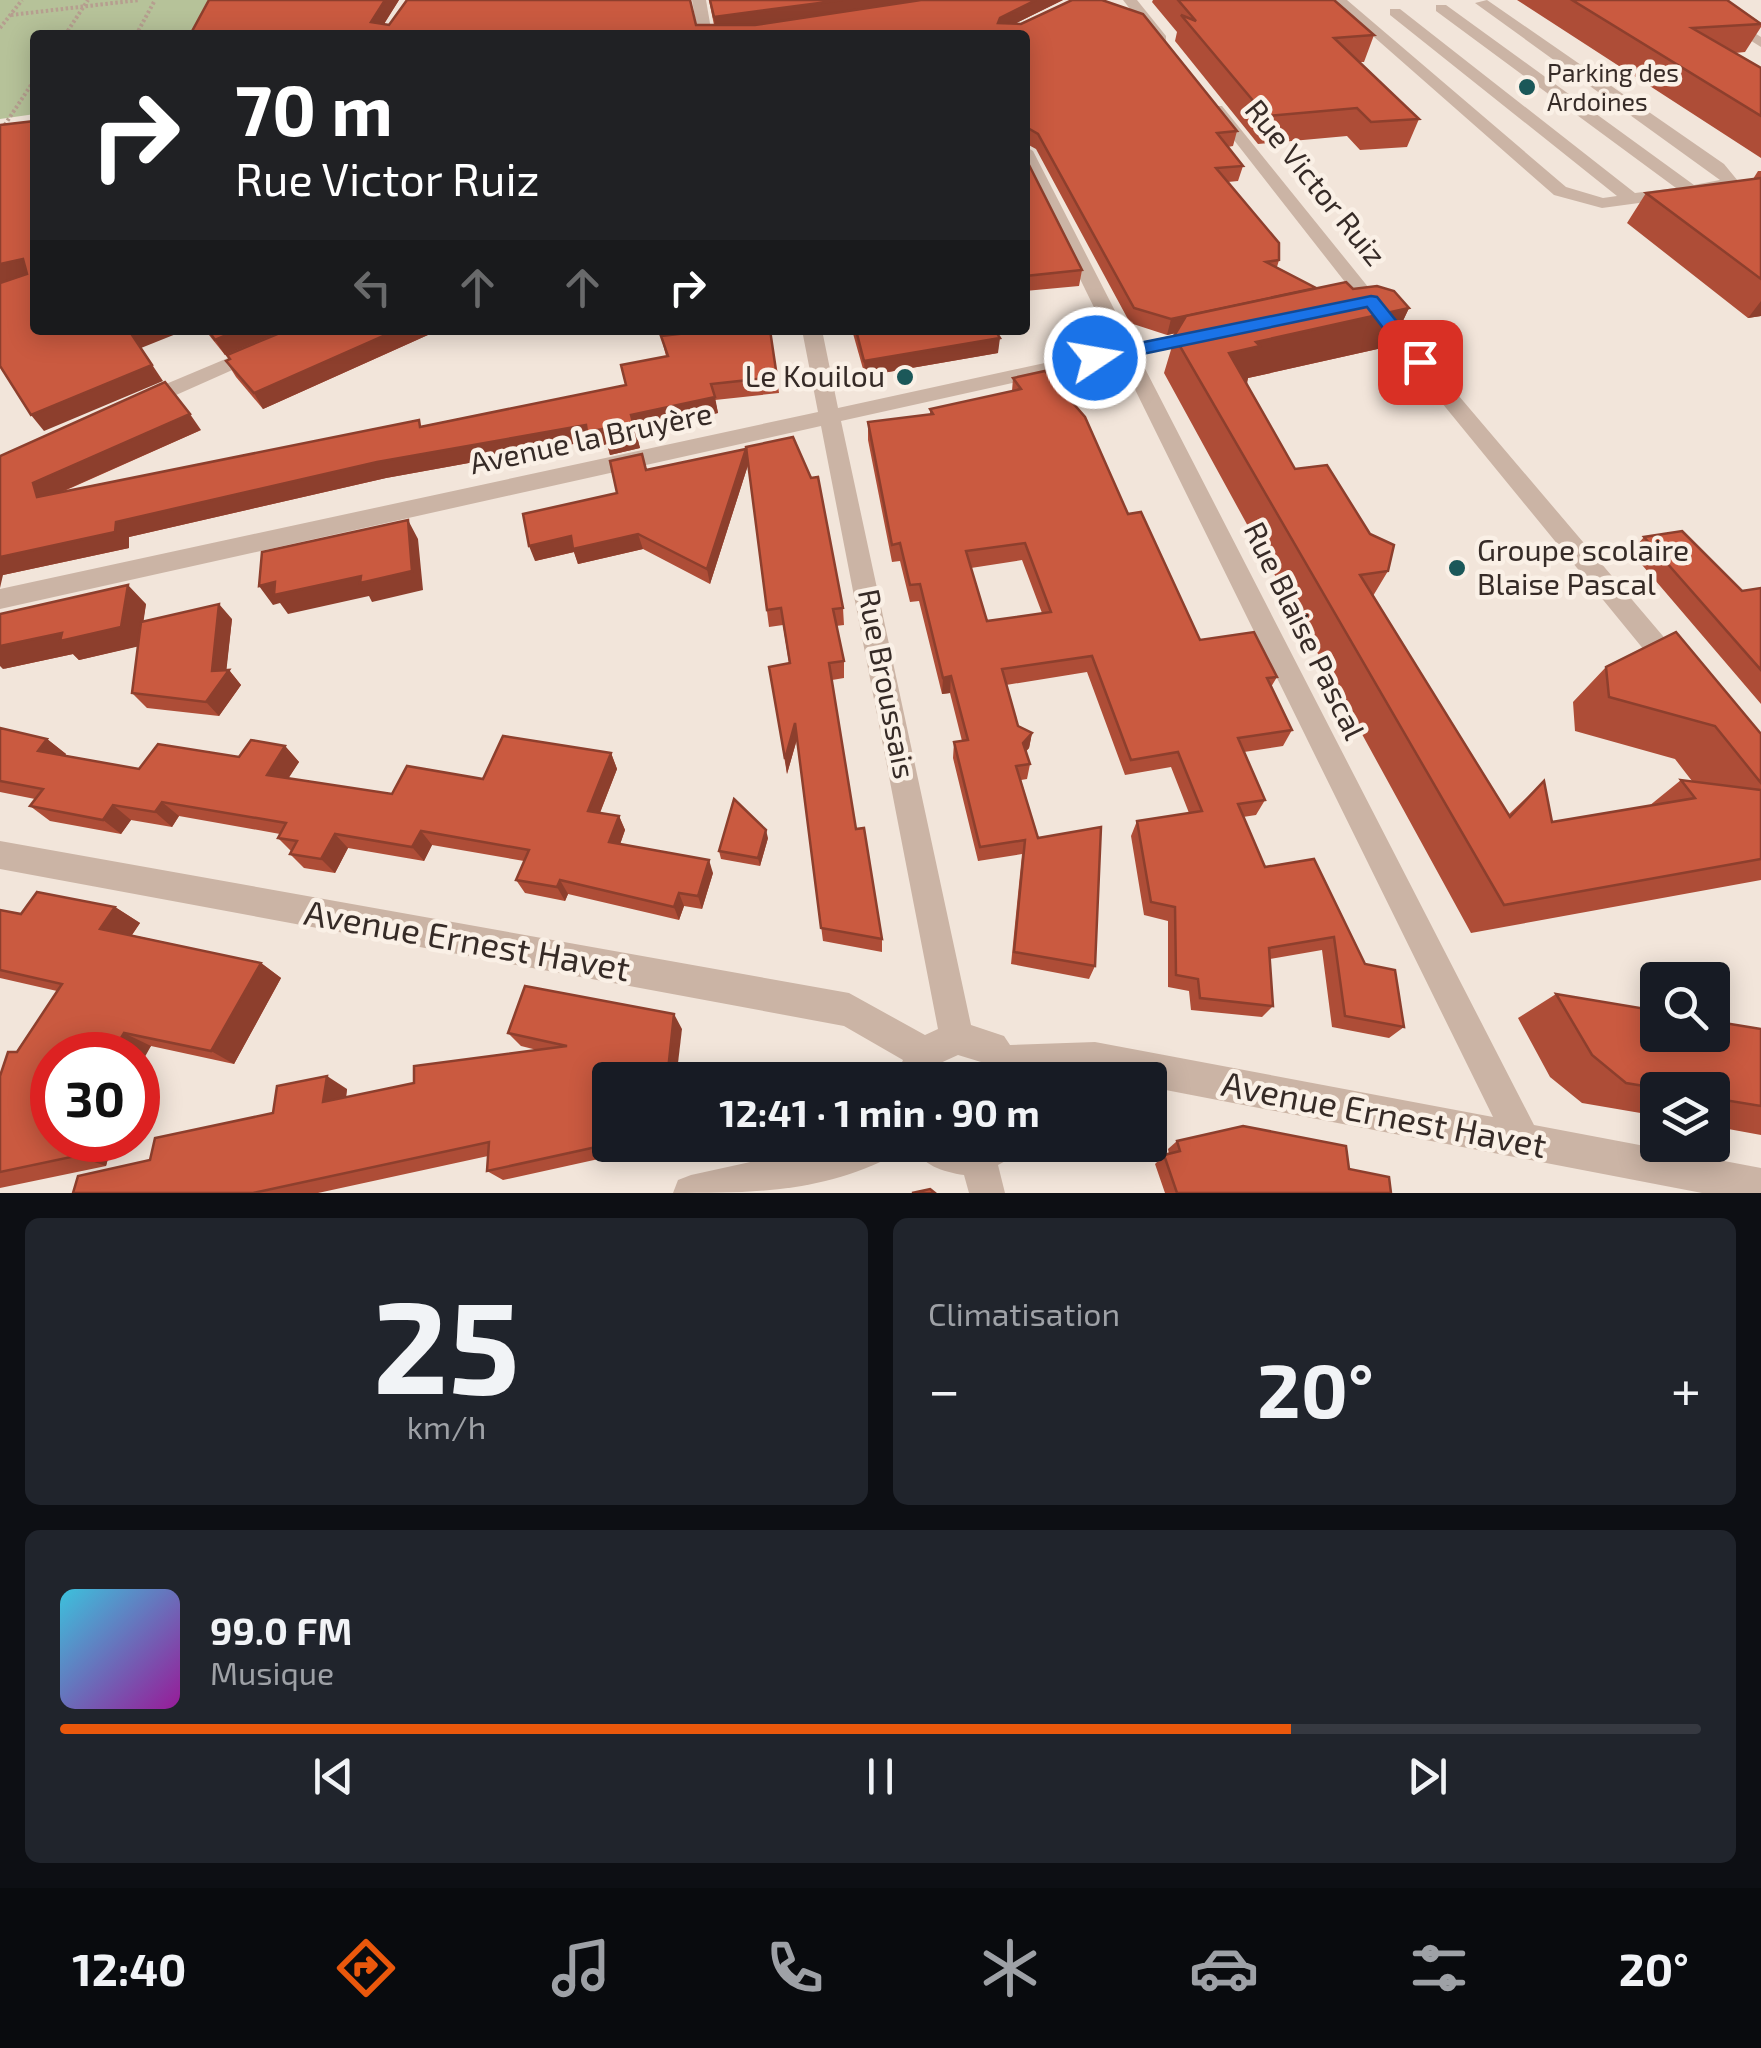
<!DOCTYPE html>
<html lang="fr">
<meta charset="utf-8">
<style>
body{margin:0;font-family:"Exo 2",sans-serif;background:#20242c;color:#f1f3f6;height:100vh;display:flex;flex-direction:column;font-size:38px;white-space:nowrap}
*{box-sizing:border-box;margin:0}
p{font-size:32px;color:#9ea1a6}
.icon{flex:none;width:55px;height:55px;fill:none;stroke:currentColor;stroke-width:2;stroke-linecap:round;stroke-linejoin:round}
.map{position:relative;height:1193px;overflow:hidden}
.sheet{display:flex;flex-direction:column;gap:25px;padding:25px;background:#0d0f14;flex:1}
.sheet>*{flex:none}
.top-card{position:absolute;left:30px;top:30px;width:1000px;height:305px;border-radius:10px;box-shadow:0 5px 25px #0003;background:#202124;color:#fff;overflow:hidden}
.tools{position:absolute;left:1640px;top:962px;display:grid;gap:20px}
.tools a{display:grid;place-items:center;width:90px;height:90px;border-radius:10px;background:#171b24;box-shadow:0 5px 25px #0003;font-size:50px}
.speed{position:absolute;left:30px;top:1032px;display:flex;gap:20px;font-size:50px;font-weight:700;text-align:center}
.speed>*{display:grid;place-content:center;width:130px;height:130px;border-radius:50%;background:#171b24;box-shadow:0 5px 25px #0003;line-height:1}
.speed .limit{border:15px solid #d22;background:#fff;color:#111}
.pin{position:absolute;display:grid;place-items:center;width:85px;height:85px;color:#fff;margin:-42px;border-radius:20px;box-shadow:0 5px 15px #0006}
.me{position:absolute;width:110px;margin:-55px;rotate:78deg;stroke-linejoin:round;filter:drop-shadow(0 0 8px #0008)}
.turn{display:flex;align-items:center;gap:35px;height:210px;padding:0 40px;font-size:45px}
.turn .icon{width:130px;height:130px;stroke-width:2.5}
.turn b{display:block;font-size:70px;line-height:85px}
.lanes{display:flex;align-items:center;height:95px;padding:0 40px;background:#0003;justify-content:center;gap:50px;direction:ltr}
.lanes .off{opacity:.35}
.big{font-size:75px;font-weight:700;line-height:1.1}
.sheet .widget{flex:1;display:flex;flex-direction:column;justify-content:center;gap:15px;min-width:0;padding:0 35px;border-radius:15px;background:#20242c}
.sheet .dial{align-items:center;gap:0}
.dial b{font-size:130px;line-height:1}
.song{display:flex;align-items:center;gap:30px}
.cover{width:120px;height:120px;border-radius:15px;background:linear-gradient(135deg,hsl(190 70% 55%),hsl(300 70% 35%))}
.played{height:10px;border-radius:5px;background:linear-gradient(90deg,#ea580c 75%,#363941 75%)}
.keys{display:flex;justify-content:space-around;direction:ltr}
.heat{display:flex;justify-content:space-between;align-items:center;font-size:55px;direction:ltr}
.sheet .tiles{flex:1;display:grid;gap:25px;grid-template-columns:1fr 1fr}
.widget:last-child{grid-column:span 2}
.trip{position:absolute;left:592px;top:1062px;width:575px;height:100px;border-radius:10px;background:#171b24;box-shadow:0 5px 25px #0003;font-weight:700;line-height:100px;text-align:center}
.tabs{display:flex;height:160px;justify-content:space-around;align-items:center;background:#090b0e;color:#9ea1a6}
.tabs .icon{width:70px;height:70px}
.tabs .selected{color:#ea580c}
.tabs b{font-size:45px;color:#f1f3f6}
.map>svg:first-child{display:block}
.green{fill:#b6c299}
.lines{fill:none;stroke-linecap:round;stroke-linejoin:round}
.path{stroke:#b69e8f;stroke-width:4;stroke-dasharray:2.5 2.5;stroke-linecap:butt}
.minor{fill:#cbb4a5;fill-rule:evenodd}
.wall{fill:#ae4d37;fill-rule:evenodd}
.shaded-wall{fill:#8d3f2d}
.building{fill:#ca5a40;stroke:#8d3f2d;stroke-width:2.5;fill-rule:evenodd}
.route{fill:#1a73e8;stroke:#114b97;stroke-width:2.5}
.poi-dot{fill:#1b5859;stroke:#faf0e6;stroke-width:4}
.labels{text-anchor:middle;stroke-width:9;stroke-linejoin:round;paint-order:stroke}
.far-poi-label{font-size:25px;fill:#362b27;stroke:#faf0e6;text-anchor:start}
.street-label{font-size:30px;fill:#362b27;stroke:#faf0e6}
.poi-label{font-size:30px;fill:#362b27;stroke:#faf0e6;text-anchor:end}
.near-street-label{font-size:35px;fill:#362b27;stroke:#faf0e6}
</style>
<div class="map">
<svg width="1761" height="1193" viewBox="0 0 1761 1193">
<rect width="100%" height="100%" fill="#f2e5da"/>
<path class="green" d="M0 0H221L203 35H35V114L0 119Z"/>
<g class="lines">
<g class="path">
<path d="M11 15 139 0"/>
<path d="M0 28 22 0"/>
<path d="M65 35 88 0"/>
<path d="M136 35 155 0"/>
<path d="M2 129 35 79"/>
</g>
<g class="minor">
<path d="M692 0H706L712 35H698Z"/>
<path d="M1123 0H1137L1166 36V42H1156Z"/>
<path d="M1332 0H1347L1566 187 1603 198 1617 196 1390 15V9H1400L1635 193 1676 188 1436 11V5H1446L1694 185 1720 180 1475 3 1487 0 1724 164 1738 181 1720 192 1602 208 1554 195Z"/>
<path d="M1686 0H1702L1761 37V47Z"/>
<path d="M1212 106H1222L1402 329 1685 662 1689 670 1685 678 1676 681 1667 678 1388 337 1212 112Z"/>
<path d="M1025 146 1033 151 1132 344 1206 328 1216 334 1213 338 1138 355 1534 1125 1761 1168V1193H1702L1150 1087V1080L1095 1076 994 1080 981 1062 958 1055 936 1065 929 1080H894L903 1060 844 1026 0 869V841L849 993 925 1035 938 1029 821 426 0 609V589L818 412 802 330H822L838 408 1114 348 1025 167ZM1120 359 1493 1117 1095 1042 1010 1045 1004 1036 971 1025 841 421Z"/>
<path d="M295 330H322L149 407H135L131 402 135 397Z"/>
<path d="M827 1145H894L889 1158C817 1193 751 1193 673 1193L678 1180 691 1175Z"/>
<path d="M913 1145H1016L1011 1158 998 1165 1005 1193H969L964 1175C943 1172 921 1165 913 1145Z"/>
</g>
</g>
<g class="wall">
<path d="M399 0 384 24 714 25 709 0H1063L1014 24 1237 131 1233 146 1228 147 1243 166 1238 181 1228 182 1279 260 1277 267 1316 288 1353 289 1409 308 1391 346 1248 378 1246 384 1295 469 1388 571 1373 596 1508 815 1544 781 1552 822 1649 806 1681 780 1692 781 1675 759 1575 731 1573 702 1606 667 1761 734V880L1471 933 1164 373 1176 333 1167 335 1130 323 1036 149 1025 143V35H190Z"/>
<path d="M1153 0H1334L1374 35 1364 62H1359L1419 119 1407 147 1360 150 1347 136 1258 144 1175 41 1177 32 1152 2Z"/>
<path d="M1517 0H1727L1761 23V27L1745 52 1735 53 1761 68V158Z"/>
<path d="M1025 157 1082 270 1079 286 1025 291Z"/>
<path d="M1758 171H1761V316L1748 318 1627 223 1646 193 1753 179Z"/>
<path d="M205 330H285L225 355Z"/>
<path d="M287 330H439L263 409 236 377 226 361Z"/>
<path d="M852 330H995L998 353 865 376Z"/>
<path d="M714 331 777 377 779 393 715 400 718 413 635 430 640 448 610 455 607 444 592 448 590 441 386 478 129 537V548L3 575 0 456 201 430 62 492 422 426 626 385 666 356 661 336Z"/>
<path d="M1013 378 1128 514 1200 640 1277 677 1271 687 1292 730 1283 746 1244 752 1265 800 1256 815 1243 817 1265 867 1365 964 1404 1027 1389 1038 1332 1027 1322 950 1270 959 1273 1006 1262 1017 1191 1010 1189 991 1168 987V921L1144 915 1131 836 1137 821 1189 813 1171 767 1125 775 1087 672 1006 685 1018 726 1032 733 1029 748 1026 751 1030 764 1027 779 1021 780 1038 838 1095 966 1089 979 1011 964 1022 854 978 861 953 758 954 742 962 741 950 693 942 694 919 601 910 602 900 561 892 562 868 440V422L930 414V409L1012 391ZM1022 560 1042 613 987 621 971 568Z"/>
<path d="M746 447 843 608 844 625 836 626 844 661V678L832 680 856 829 882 939V952L823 941 797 739 787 774 769 667 789 663 783 625 769 627Z"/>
<path d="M748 465 710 584 643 549 578 564 574 552 535 561 646 470Z"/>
<path d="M1644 537 1742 591 1761 588V704L1631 552Z"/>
<path d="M146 604 143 621 232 619 226 670H229L241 685 219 716 147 708 132 693 138 646 79 660 73 654 3 669Z"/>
<path d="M0 728 47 739 66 754 65 756 139 769 239 757 285 746 299 762 288 778 392 794 483 779 611 753 617 769 600 813 619 816 625 830 620 844 713 873 702 909 684 906 679 920 568 894 565 901 525 893 516 880 524 861 432 845 424 861 348 848 335 873 304 868 290 854 291 851 278 838 280 834 179 816 172 827 131 820 121 834 50 821 30 806 35 799 0 792Z"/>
<path d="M768 838 760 866 721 859 719 851Z"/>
<path d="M115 907 140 923 132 935 261 963 281 978 234 1064 151 1046 52 1140H113L106 1166 0 1188V1076L57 991 0 978V910L21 914Z"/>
<path d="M1556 994 1761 1029V1135L1712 1126V1090H1658V1116L1582 1103 1550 1077 1518 1018Z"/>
<path d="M682 1029 610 1080V1145H662L503 1180 487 1171 488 1156 318 1193H73L150 1160 273 1113 347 1089 346 1097 414 1083 537 1050 521 1046 508 1033Z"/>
<path d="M1177 1141 1349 1169 1391 1193H1165L1155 1164 1164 1155 1169 1154 1168 1149Z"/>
</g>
<g class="shaded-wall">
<path d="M385 0H399L377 35 371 22Z"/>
<path d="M842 0H942L715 31 714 17Z"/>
<path d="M1036 0H1063L998 32 1000 18Z"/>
<path d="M23 259 34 274 0 283V264Z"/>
<path d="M1316 289 1310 304 1167 335 1171 319Z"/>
<path d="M1761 301V316L1748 318Z"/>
<path d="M1409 308 1391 346 1248 378 1247 384 1229 353 1256 342Z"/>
<path d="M136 330H186L141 348 163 381 44 431 31 415 130 332Z"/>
<path d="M238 330H285L225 355 215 340Z"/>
<path d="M397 330H439L263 409 254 393Z"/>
<path d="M1000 338 998 353 865 376 864 361Z"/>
<path d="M715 397 718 413 635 430 631 415Z"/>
<path d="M190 414 201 430 47 498 37 497 33 483Z"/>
<path d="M586 425 636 433 640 448 610 455 607 444 592 448 590 441 386 478 129 537V548L3 575 0 588V557L116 522 377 462Z"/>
<path d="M746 449 748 465 710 584 707 569Z"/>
<path d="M408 520 418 539 423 590 372 602 369 596 288 614 280 603 273 605 259 586Z"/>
<path d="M638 534 643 549 578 564 574 552 535 561 529 546 571 536Z"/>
<path d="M128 585 146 604 140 646 79 660 73 654 3 669 0 666V646Z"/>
<path d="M219 604 232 619 226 674 229 670 241 685 219 716 206 702 212 671Z"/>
<path d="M951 676 950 693 942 694 943 678Z"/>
<path d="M795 723 797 739 787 774 785 759Z"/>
<path d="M1032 733 1029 748 1020 758 1023 743Z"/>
<path d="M47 739 66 754 57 766 38 751Z"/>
<path d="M285 746 299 762 281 790 267 775Z"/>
<path d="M611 753 617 769 595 825 588 811Z"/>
<path d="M162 802 179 816 172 827 155 812Z"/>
<path d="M113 805 131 820 121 834 103 820Z"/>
<path d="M619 816 625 830 616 856 609 842Z"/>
<path d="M766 830 768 838 760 866 758 858Z"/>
<path d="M421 831 432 845 424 861 412 847Z"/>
<path d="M335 834 348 848 335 873 321 859Z"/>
<path d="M709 860 713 873 702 909 698 896Z"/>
<path d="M560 880 568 894 565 901 557 887Z"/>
<path d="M679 893 684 906 679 920 674 907Z"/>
<path d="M115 907 140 923 125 945 100 929Z"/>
<path d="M261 963 281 978 234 1064 211 1051Z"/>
<path d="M674 1014 682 1029 676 1080H667Z"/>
<path d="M124 1033 151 1046 138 1069V1055H111Z"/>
<path d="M327 1076 347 1089 344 1114 323 1102Z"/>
<path d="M81 1140H113L106 1166 76 1156Z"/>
</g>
<g class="building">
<path d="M209 0H385L371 22 389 25 407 0H690L696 25H755L921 0H1036L1000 18 998 23 1021 24 1072 0H1102L1143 14 1237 131 1217 133 1243 166 1216 168 1279 243V260L1266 262 1316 288 1171 319 1134 308 1038 134 1026 127 1025 138V35H190Z"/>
<path d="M710 0H842L714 17Z"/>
<path d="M1178 0H1334L1374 35 1334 38 1419 119 1371 122 1357 108 1266 116 1181 15 1196 21Z"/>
<path d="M1572 0H1727L1761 24 1692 28 1761 68V116Z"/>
<path d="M35 121V330H136L130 332 152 365 31 415 0 366V283L27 274 23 259 0 264V125Z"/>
<path d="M1025 157 1082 270 1025 276Z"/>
<path d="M1761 178V279L1646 193Z"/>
<path d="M1346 282 1353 289 1377 286 1394 291 1409 308 1256 342 1260 346 1229 353 1295 469 1327 465 1370 534 1394 545 1388 571 1360 575 1510 817 1544 781 1552 822 1695 798 1681 780 1761 790V859L1504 905 1174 336 1186 316Z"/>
<path d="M208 330H238L215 340Z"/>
<path d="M287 330H397L254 393 226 361 230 359 227 355Z"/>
<path d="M714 330H770L777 377 711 384 715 397 631 415 636 433 606 439 603 429 587 432 586 425 377 462 116 522 115 532 0 557V456L165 382 190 414 33 483 37 497 419 420 420 427 626 385 621 365 668 356 661 336Z"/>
<path d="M856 330H995L1000 338 864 361Z"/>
<path d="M1045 371 1085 417 1128 514 1141 512 1200 640 1254 632 1277 677 1267 678 1292 730 1238 738 1265 800 1238 804 1265 867 1314 859 1365 964 1395 970 1404 1027 1345 1016 1334 937 1269 948 1273 1006 1200 998 1198 979 1176 975 1175 907 1151 902 1137 821 1202 811 1178 752 1131 760 1092 656 1002 669 1018 726 1032 733 1023 743 1030 764 1016 766 1038 838 1101 827 1095 966 1014 952 1025 840 980 847 954 742 968 740 951 676 943 678 920 584 910 585 900 543 892 545 868 422 933 414 930 409 1021 389 1013 378ZM1025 543 1051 612 987 621 966 551Z"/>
<path d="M793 437 811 478 818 477 843 608 833 609 844 661 829 663 856 829 864 828 882 939 821 928 795 723 785 759 769 667 790 663 781 608 767 610 746 447Z"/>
<path d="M746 449 707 569 638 534 573 549 571 536 529 546 523 514 617 493 610 461 642 454 646 470Z"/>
<path d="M408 520 412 571 360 583 361 576 274 595 275 582 259 586 262 552Z"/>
<path d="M1682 531 1742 591 1761 588V670L1644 537Z"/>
<path d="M128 585 121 627 60 641 62 633 0 646V614Z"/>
<path d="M219 604 212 671 229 670 206 702 132 693 141 622Z"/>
<path d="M1676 632 1761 734V783L1715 726 1609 697 1606 667Z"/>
<path d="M0 728 47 739 38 751 139 769 158 744 239 757 251 740 285 746 267 775 392 794 407 766 483 779 503 736 611 753 588 811 619 816 609 842 709 860 698 896 679 893 674 907 560 880 557 887 516 880 529 850 421 831 412 847 335 834 321 859 290 854 297 841 278 838 286 823 162 802 155 812 113 805 103 820 30 806 43 789 0 781Z"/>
<path d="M734 799 766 830 758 858 719 851Z"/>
<path d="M37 892 115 907 100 929 261 963 211 1051 124 1033 111 1055H52V1140H81L76 1156 0 1172V1076L8 1052H17L62 984 0 970V910L21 914Z"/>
<path d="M525 986 674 1014 667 1080H610V1144L487 1171 489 1142 253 1193H73L78 1176 150 1160 155 1138 273 1113 277 1086 327 1076 323 1102 414 1083V1066L567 1046 508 1033Z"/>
<path d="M1556 994 1658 1011V1035H1712V1021L1761 1029V1106L1712 1098V1090H1668L1626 1083 1592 1055Z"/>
<path d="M1243 1126 1346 1146 1349 1169 1389 1177 1391 1193H1177L1164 1155 1180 1151 1177 1141Z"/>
<path d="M930 1189 935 1193H912Z"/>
</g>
<path class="route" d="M1371 296 1377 297 1426 358V367H1413L1367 307 1095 364 1086 358 1095 352Z"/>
<g class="poi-dot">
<circle cx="1527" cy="87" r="10"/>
<circle cx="905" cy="377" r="10"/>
<circle cx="1457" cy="568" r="10"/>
</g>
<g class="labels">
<g class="far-poi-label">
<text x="1547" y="82">Parking des<tspan x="1547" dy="29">Ardoines</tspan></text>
</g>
<g class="street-label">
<text transform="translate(1315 183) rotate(51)" y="10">Rue Victor Ruiz</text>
<text transform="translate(591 439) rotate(-12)" y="10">Avenue la Bruyère</text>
<text transform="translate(1304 631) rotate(64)" y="10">Rue Blaise Pascal</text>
<text transform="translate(886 684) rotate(79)" y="10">Rue Broussais</text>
</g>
<g class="poi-label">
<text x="885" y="387">Le Kouilou</text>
<text x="1477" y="561" text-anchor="start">Groupe scolaire<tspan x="1477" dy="34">Blaise Pascal</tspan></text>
</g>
<g class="near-street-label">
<text transform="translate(467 941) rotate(10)" y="12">Avenue Ernest Havet</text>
<text transform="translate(1384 1115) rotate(11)" y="12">Avenue Ernest Havet</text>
</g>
</g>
</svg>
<div class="tools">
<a><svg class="icon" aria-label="search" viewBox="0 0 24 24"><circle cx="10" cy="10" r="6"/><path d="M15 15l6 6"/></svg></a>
<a><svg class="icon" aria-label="layers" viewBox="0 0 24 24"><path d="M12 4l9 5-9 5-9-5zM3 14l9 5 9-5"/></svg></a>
</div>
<div class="speed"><div class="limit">30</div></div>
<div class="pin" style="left:1420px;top:362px;background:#d93025"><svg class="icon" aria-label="arrive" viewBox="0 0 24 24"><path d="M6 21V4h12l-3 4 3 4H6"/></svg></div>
<svg class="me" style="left:1095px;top:358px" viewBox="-20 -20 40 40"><circle r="17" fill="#1a73e8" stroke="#fff" stroke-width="3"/><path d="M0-11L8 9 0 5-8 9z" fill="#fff"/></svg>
<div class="trip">12:41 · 1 min · 90 m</div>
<div class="top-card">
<div class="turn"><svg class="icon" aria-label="right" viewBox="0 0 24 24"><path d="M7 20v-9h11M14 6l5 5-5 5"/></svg><div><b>70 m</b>Rue Victor Ruiz</div></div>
<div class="lanes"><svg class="icon off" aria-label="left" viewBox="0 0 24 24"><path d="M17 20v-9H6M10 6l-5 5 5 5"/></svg><svg class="icon off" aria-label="ahead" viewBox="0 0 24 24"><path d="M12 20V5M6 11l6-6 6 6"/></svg><svg class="icon off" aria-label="ahead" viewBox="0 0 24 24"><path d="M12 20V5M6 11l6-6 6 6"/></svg><svg class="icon" aria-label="right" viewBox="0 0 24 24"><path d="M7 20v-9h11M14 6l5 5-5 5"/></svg></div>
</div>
</div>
<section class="sheet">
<div class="tiles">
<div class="widget dial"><b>25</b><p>km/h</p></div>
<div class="widget"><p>Climatisation</p>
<div class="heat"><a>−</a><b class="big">20°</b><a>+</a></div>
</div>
<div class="widget">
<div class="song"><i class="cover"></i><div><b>99.0 FM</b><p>Musique</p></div></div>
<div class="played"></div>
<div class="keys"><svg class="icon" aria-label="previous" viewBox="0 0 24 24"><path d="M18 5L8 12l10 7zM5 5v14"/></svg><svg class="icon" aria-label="pause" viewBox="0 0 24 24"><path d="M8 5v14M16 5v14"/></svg><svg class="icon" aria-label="next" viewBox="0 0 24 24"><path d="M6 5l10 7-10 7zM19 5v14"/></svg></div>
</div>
</div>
</section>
<nav class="tabs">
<b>12:40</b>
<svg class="icon selected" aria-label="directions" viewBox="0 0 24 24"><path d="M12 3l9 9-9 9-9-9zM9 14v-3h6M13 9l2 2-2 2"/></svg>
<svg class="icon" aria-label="music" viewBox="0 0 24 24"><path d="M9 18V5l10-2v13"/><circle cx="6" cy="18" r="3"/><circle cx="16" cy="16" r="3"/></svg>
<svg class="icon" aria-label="phone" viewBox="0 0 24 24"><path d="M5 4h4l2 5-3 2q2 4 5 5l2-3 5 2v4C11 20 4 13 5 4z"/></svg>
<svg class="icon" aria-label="climate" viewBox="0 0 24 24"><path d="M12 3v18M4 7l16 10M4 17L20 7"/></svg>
<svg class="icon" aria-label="car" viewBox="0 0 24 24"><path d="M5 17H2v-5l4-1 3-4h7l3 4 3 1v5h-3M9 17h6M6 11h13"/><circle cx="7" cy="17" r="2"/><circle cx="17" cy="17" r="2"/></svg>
<svg class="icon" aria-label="filters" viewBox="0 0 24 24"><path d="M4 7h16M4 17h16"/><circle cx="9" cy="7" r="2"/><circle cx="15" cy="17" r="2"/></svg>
<b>20°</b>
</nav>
